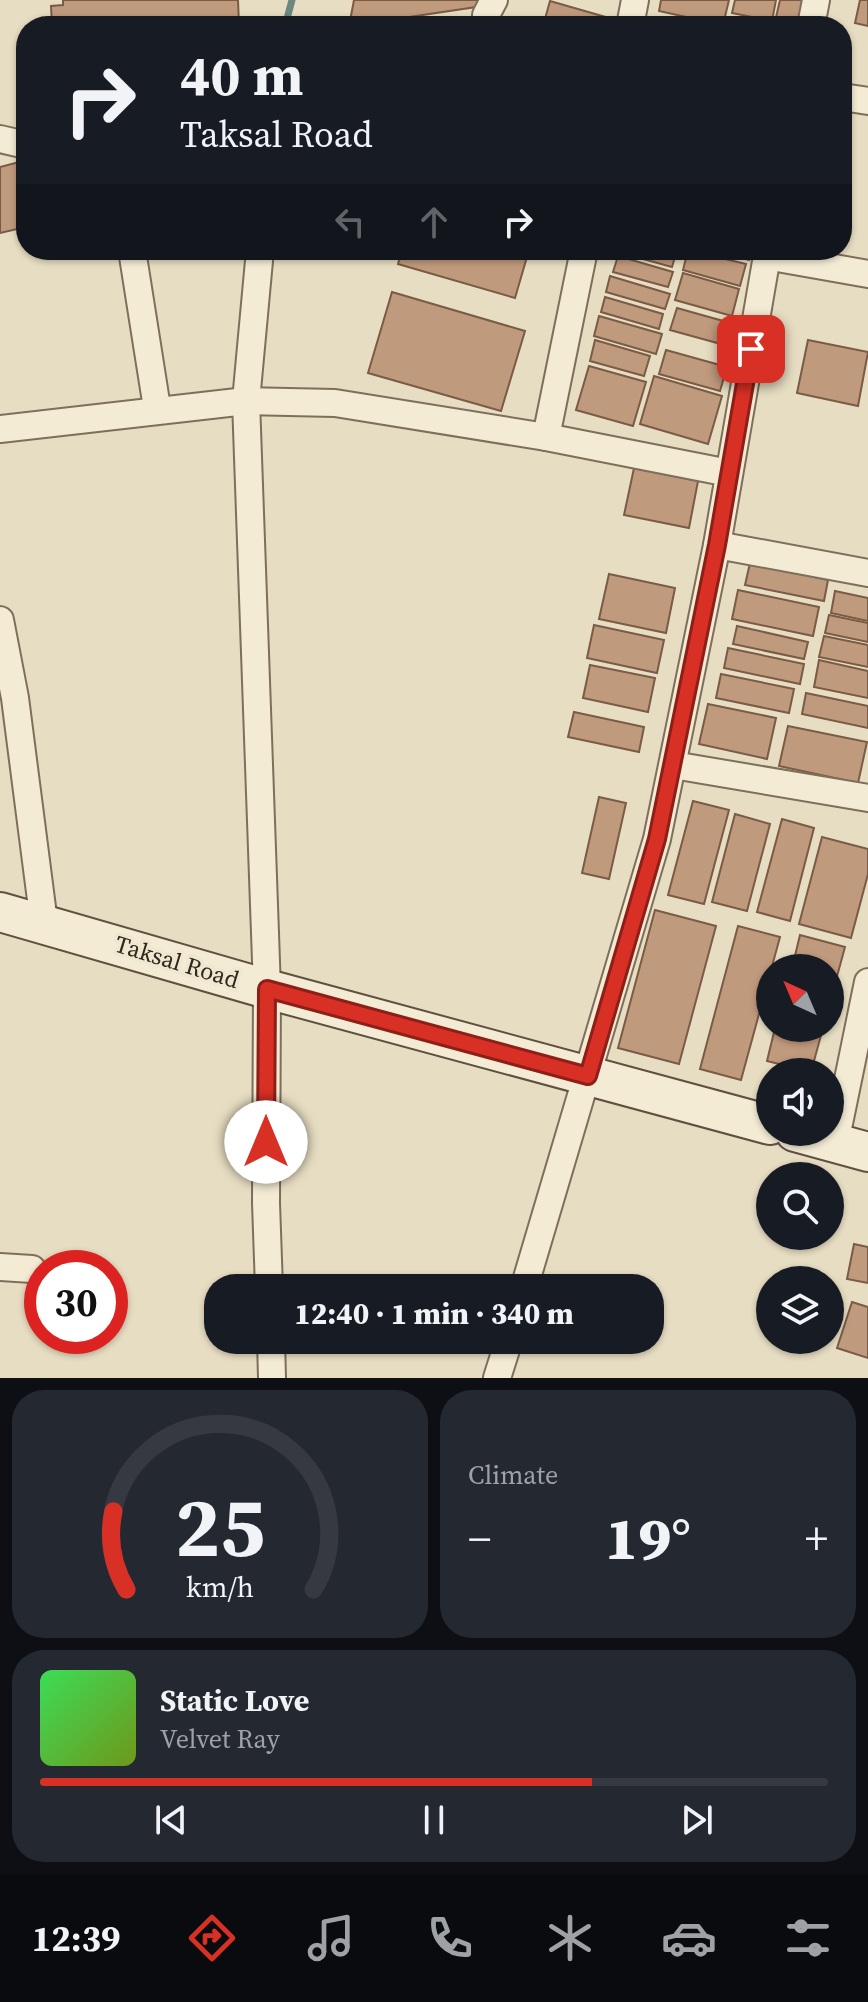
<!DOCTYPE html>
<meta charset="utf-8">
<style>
body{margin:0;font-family:"Source Serif 4",serif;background:#242831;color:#f1f3f6;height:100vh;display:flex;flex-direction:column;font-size:30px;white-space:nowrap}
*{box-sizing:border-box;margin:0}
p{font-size:26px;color:#9ea1a6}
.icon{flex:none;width:44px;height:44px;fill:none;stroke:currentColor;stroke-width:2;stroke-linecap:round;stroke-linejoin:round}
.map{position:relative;height:1378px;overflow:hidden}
.sheet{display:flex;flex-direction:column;gap:12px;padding:12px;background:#0d0f14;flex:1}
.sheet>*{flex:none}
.guide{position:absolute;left:16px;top:16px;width:836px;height:244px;border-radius:32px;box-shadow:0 2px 6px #0004;background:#171b24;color:#f1f3f6;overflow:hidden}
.needle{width:52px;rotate:316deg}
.tools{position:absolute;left:756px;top:954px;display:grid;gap:16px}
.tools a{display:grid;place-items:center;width:88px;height:88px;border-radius:50%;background:#171b24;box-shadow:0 2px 6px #0004;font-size:40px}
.speed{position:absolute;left:24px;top:1250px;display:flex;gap:16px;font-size:40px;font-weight:700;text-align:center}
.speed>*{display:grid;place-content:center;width:104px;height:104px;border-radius:50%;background:#171b24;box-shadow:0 2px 6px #0004;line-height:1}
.speed .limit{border:12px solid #d22;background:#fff;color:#111}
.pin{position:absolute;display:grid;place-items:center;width:68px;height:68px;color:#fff;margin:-34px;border-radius:16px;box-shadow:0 4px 12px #0006}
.me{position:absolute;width:88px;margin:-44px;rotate:0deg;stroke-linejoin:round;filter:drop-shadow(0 0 6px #0008)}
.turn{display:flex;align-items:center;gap:28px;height:168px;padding:0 32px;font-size:36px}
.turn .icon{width:104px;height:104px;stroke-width:2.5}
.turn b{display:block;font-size:56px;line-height:68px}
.lanes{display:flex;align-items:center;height:76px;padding:0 32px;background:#0003;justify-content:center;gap:40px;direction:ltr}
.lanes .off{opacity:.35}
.big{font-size:60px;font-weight:800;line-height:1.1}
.sheet .widget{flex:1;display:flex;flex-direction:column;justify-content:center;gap:12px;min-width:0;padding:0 28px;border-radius:32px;background:#242831}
.sheet .dial{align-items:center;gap:0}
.dial svg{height:208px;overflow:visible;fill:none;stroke:#363941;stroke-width:7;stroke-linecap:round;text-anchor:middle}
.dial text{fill:#f1f3f6;stroke:none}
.song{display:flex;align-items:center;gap:24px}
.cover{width:96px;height:96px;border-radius:12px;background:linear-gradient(135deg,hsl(130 70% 55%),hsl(80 70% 35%))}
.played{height:8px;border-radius:4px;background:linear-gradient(90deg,#d93025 70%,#363941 70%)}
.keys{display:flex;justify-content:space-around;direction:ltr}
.heat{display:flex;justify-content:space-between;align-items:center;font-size:44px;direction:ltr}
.sheet .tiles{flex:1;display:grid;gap:12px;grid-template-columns:1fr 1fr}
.widget:last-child{grid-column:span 2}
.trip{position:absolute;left:204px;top:1274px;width:460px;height:80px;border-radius:32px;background:#171b24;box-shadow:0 2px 6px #0004;font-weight:800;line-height:80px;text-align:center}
.menu{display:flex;height:128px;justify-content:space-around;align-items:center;background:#090b0e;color:#9ea1a6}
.menu .icon{width:56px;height:56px}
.menu .selected{color:#d93025}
.menu b{font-size:36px;color:#f1f3f6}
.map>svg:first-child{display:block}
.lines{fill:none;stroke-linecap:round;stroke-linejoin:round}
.stream{stroke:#6c8781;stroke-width:7}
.building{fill:#c09a7d;stroke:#7a5b45;stroke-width:2}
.street-casing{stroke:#7e6f5c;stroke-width:30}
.secondary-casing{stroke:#60503f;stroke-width:42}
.street{stroke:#f3ebd4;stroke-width:26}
.secondary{stroke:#f3ebd4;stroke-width:38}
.route-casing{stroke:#8d1f18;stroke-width:20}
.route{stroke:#d93025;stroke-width:14}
.labels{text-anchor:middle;stroke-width:7;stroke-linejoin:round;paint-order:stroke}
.street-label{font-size:24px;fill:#30271e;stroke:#f0e7d1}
</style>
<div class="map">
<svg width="868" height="1378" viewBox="0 0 868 1378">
<rect width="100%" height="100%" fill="#e7ddc2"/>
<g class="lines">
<path class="stream" d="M285 26 292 0"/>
</g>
<g class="building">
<path d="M63 0H238L239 24 52 26 51 6 63 5Z"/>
<path d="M354 0H480L476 7 349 26Z"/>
<path d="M661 0H729L723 25 659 11Z"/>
<path d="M735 0H776L772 21 732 13Z"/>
<path d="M780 0H810L805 26H774Z"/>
<path d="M860 0H868V26L855 23Z"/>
<path d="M550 1 616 20 614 26H543Z"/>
<path d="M23 161 26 227 0 233V167Z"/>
<path d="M402 250H529L515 298 398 264Z"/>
<path d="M622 250H677L672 267 621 253Z"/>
<path d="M688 250 746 264 740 286 683 270Z"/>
<path d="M716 250H752L749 260Z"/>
<path d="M618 256 673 272 668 287 613 272Z"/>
<path d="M683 273 739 289 732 316 675 300Z"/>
<path d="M610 276 670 294 665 309 606 292Z"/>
<path d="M392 292 525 331 501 411 368 373Z"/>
<path d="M605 297 663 314 659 329 601 312Z"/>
<path d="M677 308 734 324 728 346 670 330Z"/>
<path d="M599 316 662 334 656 354 594 336Z"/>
<path d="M595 340 650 356 644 376 590 361Z"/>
<path d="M808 340 868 352 858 406 797 393Z"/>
<path d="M666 350 727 367 720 391 659 374Z"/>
<path d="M589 366 646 382 633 426 576 410Z"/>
<path d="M654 376 722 396 708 444 640 424Z"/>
<path d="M634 468 698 481 689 528 624 515Z"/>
<path d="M750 563 828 580 824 601 745 585Z"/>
<path d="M609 574 675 588 666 633 599 619Z"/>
<path d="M738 590 819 607 813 636 732 619Z"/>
<path d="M835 591 868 598V621L831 613Z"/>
<path d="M829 615 868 623V642L825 633Z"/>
<path d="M594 625 664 640 657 673 587 658Z"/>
<path d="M737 626 808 642 804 659 733 644Z"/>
<path d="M824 636 868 645V667L819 657Z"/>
<path d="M728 648 804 664 800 684 724 668Z"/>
<path d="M819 660 868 671V698L814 687Z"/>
<path d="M590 665 655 678 648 712 583 698Z"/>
<path d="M721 674 794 689 789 713 716 698Z"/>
<path d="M806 693 868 706V728L802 714Z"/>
<path d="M708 704 776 718 767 759 699 744Z"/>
<path d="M574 712 644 727 639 752 568 737Z"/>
<path d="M788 726 867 742 858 783 779 766Z"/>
<path d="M599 797 626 803 609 879 582 873Z"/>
<path d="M693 801 729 810 704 904 668 895Z"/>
<path d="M735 814 770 824 747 911 712 902Z"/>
<path d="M782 819 814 828 790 921 757 912Z"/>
<path d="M822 837 868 849V874L851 938 799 924Z"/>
<path d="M655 910 716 926 679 1064 618 1048Z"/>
<path d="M738 926 780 937 741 1080 700 1069Z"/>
<path d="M800 935 845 947 830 1002V968H792Z"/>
<path d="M775 1028H823L811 1072 767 1061Z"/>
<path d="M854 1244 868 1247V1283L847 1279Z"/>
<path d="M852 1302 868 1307V1358L837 1348Z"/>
</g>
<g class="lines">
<defs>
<g id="street">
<path d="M486 15 494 0"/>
<path d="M630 26 635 0"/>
<path d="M811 26 816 0"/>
<path d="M842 97 868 101"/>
<path d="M0 139 26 145"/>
<path d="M132 250 157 408"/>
<path d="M260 250 246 401 267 989 266 1203 269 1288"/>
<path d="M766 256 868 274"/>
<path d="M0 429 246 401 335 403 546 437 729 473"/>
<path d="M546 437 584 250"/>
<path d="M717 545 868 573"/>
<path d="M0 620 15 698 44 923"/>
<path d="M673 765 868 798"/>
<path d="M835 1143 868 982"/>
<path d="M0 1267 32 1269"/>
<path d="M524 1288 657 839 717 545 768 250"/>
<path d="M271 1340 272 1378"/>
<path d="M497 1378 509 1340"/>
</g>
<g id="secondary">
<path d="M0 912 267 989 770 1125"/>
<path d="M795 1132 868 1152"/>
</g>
</defs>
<use href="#street" class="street-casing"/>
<use href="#secondary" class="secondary-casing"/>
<use href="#street" class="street"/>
<use href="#secondary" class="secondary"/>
</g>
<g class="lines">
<defs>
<path id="route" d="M266 1142 267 989 588 1076 657 839 717 545 751 349"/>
</defs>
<use href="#route" class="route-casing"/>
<use href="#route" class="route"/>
</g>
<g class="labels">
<g class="street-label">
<text transform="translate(177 962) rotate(17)" y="8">Taksal Road</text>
</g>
</g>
</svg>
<div class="tools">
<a><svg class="needle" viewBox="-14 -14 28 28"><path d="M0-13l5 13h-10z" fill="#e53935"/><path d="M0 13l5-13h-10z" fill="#9ea1a6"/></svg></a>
<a><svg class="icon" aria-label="sound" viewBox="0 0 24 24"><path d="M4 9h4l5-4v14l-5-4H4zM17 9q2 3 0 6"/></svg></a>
<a><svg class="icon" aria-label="search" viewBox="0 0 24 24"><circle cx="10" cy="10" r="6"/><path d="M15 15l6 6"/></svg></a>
<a><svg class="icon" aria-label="layers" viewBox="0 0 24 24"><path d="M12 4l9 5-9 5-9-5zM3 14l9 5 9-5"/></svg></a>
</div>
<div class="speed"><div class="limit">30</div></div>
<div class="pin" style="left:751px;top:349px;background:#d93025"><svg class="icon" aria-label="arrive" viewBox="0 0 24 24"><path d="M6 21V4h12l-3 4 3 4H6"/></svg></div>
<svg class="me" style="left:266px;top:1142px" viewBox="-20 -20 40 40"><circle r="19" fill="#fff"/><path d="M0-13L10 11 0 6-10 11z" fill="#d93025"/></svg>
<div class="trip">12:40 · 1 min · 340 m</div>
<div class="guide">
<div class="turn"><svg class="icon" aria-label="right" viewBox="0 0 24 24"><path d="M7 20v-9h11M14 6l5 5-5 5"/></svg><div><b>40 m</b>Taksal Road</div></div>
<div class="lanes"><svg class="icon off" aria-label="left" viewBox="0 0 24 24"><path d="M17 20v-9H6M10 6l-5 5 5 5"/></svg><svg class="icon off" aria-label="ahead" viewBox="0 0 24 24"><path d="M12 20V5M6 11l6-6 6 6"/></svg><svg class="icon" aria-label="right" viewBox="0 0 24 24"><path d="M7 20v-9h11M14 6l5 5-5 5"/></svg></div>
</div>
</div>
<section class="sheet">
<div class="tiles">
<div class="widget dial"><svg viewBox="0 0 100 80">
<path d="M14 69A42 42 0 1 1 86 69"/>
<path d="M14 69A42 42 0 0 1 9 39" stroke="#d93025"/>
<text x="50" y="56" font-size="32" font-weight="700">25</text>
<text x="50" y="72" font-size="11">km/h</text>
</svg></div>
<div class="widget"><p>Climate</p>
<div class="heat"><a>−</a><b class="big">19°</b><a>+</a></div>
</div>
<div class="widget">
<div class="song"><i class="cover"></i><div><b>Static Love</b><p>Velvet Ray</p></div></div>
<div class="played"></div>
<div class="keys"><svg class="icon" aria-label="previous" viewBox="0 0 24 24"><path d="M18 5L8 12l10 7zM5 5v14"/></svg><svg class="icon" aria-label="pause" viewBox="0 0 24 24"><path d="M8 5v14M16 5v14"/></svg><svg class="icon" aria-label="next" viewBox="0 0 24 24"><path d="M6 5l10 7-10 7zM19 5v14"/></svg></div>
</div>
</div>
</section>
<nav class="menu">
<b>12:39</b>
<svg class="icon selected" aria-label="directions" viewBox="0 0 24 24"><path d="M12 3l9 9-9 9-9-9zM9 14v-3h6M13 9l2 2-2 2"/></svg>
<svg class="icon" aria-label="music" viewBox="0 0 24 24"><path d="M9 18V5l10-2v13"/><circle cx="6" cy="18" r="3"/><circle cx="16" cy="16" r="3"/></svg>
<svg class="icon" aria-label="phone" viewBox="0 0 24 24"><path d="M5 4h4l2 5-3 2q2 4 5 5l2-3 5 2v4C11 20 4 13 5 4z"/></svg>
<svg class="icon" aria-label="climate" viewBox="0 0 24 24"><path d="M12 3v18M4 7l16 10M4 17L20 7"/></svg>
<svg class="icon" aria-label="car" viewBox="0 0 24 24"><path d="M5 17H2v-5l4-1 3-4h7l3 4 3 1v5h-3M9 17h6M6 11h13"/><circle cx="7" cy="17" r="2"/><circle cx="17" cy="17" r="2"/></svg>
<svg class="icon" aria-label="filters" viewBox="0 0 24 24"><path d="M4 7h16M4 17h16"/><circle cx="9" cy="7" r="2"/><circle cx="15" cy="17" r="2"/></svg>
</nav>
